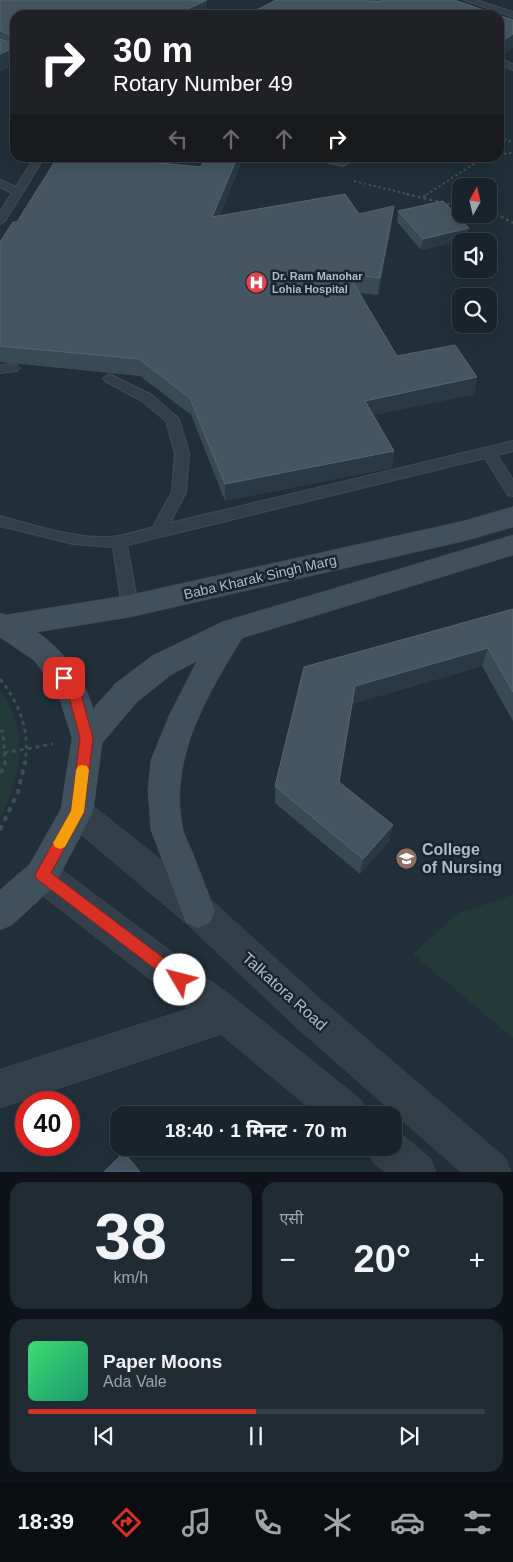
<!DOCTYPE html>
<html lang="hi">
<meta charset="utf-8">
<style>
body{margin:0;font-family:Arial,"Noto Sans Devanagari",sans-serif;background:#212b33;color:#f1f3f6;height:100vh;display:flex;flex-direction:column;font-size:19px;white-space:nowrap}
*{box-sizing:border-box;margin:0}
p{font-size:16px;color:#9fa4a9}
.icon{flex:none;width:28px;height:28px;fill:none;stroke:currentColor;stroke-width:2;stroke-linecap:round;stroke-linejoin:round}
.map{position:relative;height:1172px;overflow:hidden}
.drawer{display:flex;flex-direction:column;gap:10px;padding:10px;background:#0d1318;flex:1}
.drawer>*{flex:none}
.guide{position:absolute;left:10px;top:10px;width:494px;height:152px;border-radius:15px;box-shadow:0 5px 20px #0002,0 0 0 1px #364047;background:#202124;color:#fff;overflow:hidden}
.needle{width:32px;rotate:8deg}
.controls{position:absolute;left:452px;top:178px;display:grid;gap:10px}
.controls a{display:grid;place-items:center;width:45px;height:45px;border-radius:10px;background:#18232b;box-shadow:0 5px 20px #0002,0 0 0 1px #364047;font-size:25px}
.speed{position:absolute;left:15px;top:1091px;display:flex;gap:10px;font-size:25px;font-weight:700;text-align:center}
.speed>*{display:grid;place-content:center;width:65px;height:65px;border-radius:50%;background:#18232b;box-shadow:0 5px 20px #0002,0 0 0 1px #364047;line-height:1}
.speed .limit{border:8px solid #d22;background:#fff;color:#111}
.pin{position:absolute;display:grid;place-items:center;width:42px;height:42px;color:#fff;margin:-21px;border-radius:10px;box-shadow:0 2px 8px #0006}
.me{position:absolute;width:55px;margin:-28px;rotate:307deg;stroke-linejoin:round;filter:drop-shadow(0 0 4px #0008)}
.turn{display:flex;align-items:center;gap:18px;height:105px;padding:0 20px;font-size:22px}
.turn .icon{width:65px;height:65px;stroke-width:2.5}
.turn b{display:block;font-size:35px;line-height:42px}
.lanes{display:flex;align-items:center;height:48px;padding:0 20px;background:#0003;justify-content:center;gap:25px;direction:ltr}
.lanes .off{opacity:.35}
.big{font-size:38px;font-weight:800;line-height:1.1}
.drawer .card{flex:1;display:flex;flex-direction:column;justify-content:center;gap:8px;min-width:0;padding:0 18px;border-radius:15px;background:#212b33}
.drawer .dial{align-items:center;gap:0}
.dial b{font-size:65px;line-height:1}
.song{display:flex;align-items:center;gap:15px}
.cover{width:60px;height:60px;border-radius:8px;background:linear-gradient(135deg,hsl(140 70% 55%),hsl(160 70% 35%))}
.played{height:5px;border-radius:2px;background:linear-gradient(90deg,#d93025 50%,#364047 50%)}
.keys{display:flex;justify-content:space-around;direction:ltr}
.heat{display:flex;justify-content:space-between;align-items:center;font-size:28px;direction:ltr}
.drawer .tiles{flex:1;display:grid;gap:10px;grid-template-columns:1fr 1fr}
.card:last-child{grid-column:span 2}
.trip{position:absolute;left:110px;top:1106px;width:292px;height:50px;border-radius:15px;background:#18232b;box-shadow:0 5px 20px #0002,0 0 0 1px #364047;font-weight:800;line-height:50px;text-align:center}
.tab-bar{display:flex;height:80px;justify-content:space-around;align-items:center;background:#0a0e11;color:#9fa4a9}
.tab-bar .icon{width:35px;height:35px}
.tab-bar .on{color:#d93025}
.tab-bar b{font-size:22px;color:#f1f3f6}
.map>svg:first-child{display:block}
.green{fill:#223b39}
.lines{fill:none;stroke-linecap:round;stroke-linejoin:round}
.service-casing{stroke:#404c56;stroke-width:2}
.minor-casing{stroke:#404c56;stroke-width:1}
.tertiary-casing{stroke:#404c56;stroke-width:1}
.secondary-casing{stroke:#404c56;stroke-width:1}
.path-far3{stroke:#3a5351;stroke-width:2;stroke-dasharray:2.5 2.5;stroke-linecap:butt}
.path-far2{stroke:#3a5351;stroke-width:2.5;stroke-dasharray:3 3;stroke-linecap:butt}
.path-far1{stroke:#3a5351;stroke-width:3;stroke-dasharray:4 4;stroke-linecap:butt}
.path{stroke:#3a5351;stroke-width:4;stroke-dasharray:5 5;stroke-linecap:butt}
.service{fill:#33404a;fill-rule:evenodd}
.minor{fill:#33404a;fill-rule:evenodd}
.tertiary{fill:#33404a;fill-rule:evenodd}
.secondary{fill:#41505d;fill-rule:evenodd}
.wall{fill:#384a56}
.shaded-wall{fill:#293a46}
.building{fill:#455662;stroke:#556672}
.route{fill:#d93025;stroke:#8d1f18}
.slow{fill:#f59e0b}
.labels{text-anchor:middle;stroke-width:5;stroke-linejoin:round;paint-order:stroke}
.far-poi-label{font-size:11px;font-weight:bold;fill:#aebbc6;stroke:#19252e;text-anchor:start}
.street-label{font-size:14px;fill:#aebbc6;stroke:#19252e}
.near-poi-label{font-size:16px;font-weight:bold;fill:#aebbc6;stroke:#19252e;text-anchor:start}
.near-street-label{font-size:16px;fill:#aebbc6;stroke:#19252e}
</style>
<div class="map">
<svg width="513" height="1172" viewBox="0 0 513 1172">
<rect width="100%" height="100%" fill="#202f39"/>
<g class="green">
<path d="M0 691C30 729 21 779 0 818Z"/>
<path d="M513 895V1038L413 954 458 913Z"/>
</g>
<g class="lines">
<defs>
<g id="service">
<path d="M464 0H476L513 12V17Z"/>
<path d="M499 58 513 64V70L499 64Z"/>
<path d="M34 158H44L5 221 0 224V212L12 193 0 187V180L16 187Z"/>
<path d="M318 158H333L348 163 343 166 319 160Z"/>
<path d="M13 364 17 365 19 368 17 371 0 373V365Z"/>
<path d="M109 374 152 395 179 419 189 453 186 492 170 523 513 441V451L497 455 513 480V496L508 495 485 458 127 545 138 606 135 610 130 612 125 610 122 606 113 547 73 544 0 526V516C37 526 80 541 119 536 130 534 142 530 153 527L172 492 175 453 166 421 142 401 105 381 103 378Z"/>
</g>
<path id="minor" d="M226 997 239 1002 244 1015 239 1028 0 1108V1070Z"/>
<g id="tertiary">
<path d="M77 797 88 802 210 899 320 999 505 1158 511 1172H461L294 1025 186 923 66 822 61 812 66 802Z"/>
<path d="M42 859 54 864 239 1002 362 1101 367 1115H318L213 1028 30 886 25 875 30 864Z"/>
<path d="M394 1131 401 1134 430 1158 436 1172H385L373 1162 367 1148H394Z"/>
</g>
<path id="secondary" d="M513 507V527L464 541 130 617 37 632C64 651 84 677 93 709L115 684 152 656 222 622 513 535V555L242 638C207 696 168 759 183 830 185 838 190 846 193 854 200 873 208 892 215 911L210 923 198 928 186 923 151 830 148 790 151 760 169 716 197 661 172 674 137 702 102 743 93 812 54 886 12 925 0 930V890L30 864 61 809 72 738 59 696 35 661 0 637V613L6 615 130 595 464 521Z"/>
</defs>
<use href="#service" class="service-casing"/>
<use href="#minor" class="minor-casing"/>
<use href="#tertiary" class="tertiary-casing"/>
<use href="#secondary" class="secondary-casing"/>
<g class="path-far3">
<path d="M499 138 513 142"/>
<path d="M499 154 513 153"/>
<path d="M354 181 411 195"/>
<path d="M426 195 483 158"/>
</g>
<g class="path-far2">
<path d="M406 194 461 207"/>
<path d="M423 197 428 194"/>
<path d="M489 214 500 216 513 223"/>
</g>
<g class="path-far1">
<path d="M0 679C20 705 30 730 25 763"/>
<path d="M0 730 3 732 5 763"/>
<path d="M4 753 53 744"/>
</g>
<g class="path">
<path d="M0 773 5 767V762"/>
<path d="M0 830 18 792 25 762"/>
</g>
<use href="#service" class="service"/>
<use href="#minor" class="minor"/>
<use href="#tertiary" class="tertiary"/>
<use href="#secondary" class="secondary"/>
</g>
<g class="wall">
<path d="M276 0H454L513 20V47L499 57V15Z"/>
<path d="M0 1 15 15V64L0 71Z"/>
<path d="M241 163 220 216 359 214 392 223 378 295 359 293 397 356 477 377 474 394 373 415 394 451 392 468 225 501 191 415 140 376 0 362V242L17 222 201 167Z"/>
<path d="M398 211 469 228 467 239 421 250 397 222Z"/>
<path d="M513 609V721L482 666 352 704 339 783 393 825 389 841 360 874 275 803V786L304 667Z"/>
</g>
<g class="shaded-wall">
<path d="M207 0V15H175Z"/>
<path d="M513 34V47L499 57V43Z"/>
<path d="M15 47V64L0 71V54Z"/>
<path d="M237 158H241V163L213 234 212 217Z"/>
<path d="M394 206 392 223 378 295 380 278Z"/>
<path d="M469 228 467 239 421 250 423 239Z"/>
<path d="M477 377 474 394 363 418 365 401Z"/>
<path d="M394 451 392 468 225 501V484Z"/>
<path d="M488 648 482 666 352 704 336 799 355 686Z"/>
<path d="M393 825 389 841 360 874 363 859Z"/>
</g>
<g class="building">
<path d="M2 0H207L175 15H15V47L0 54V39L13 44 14 36 0 31V1Z"/>
<path d="M276 0H365L368 1 381 2 382 0H454L513 20V34L499 43V15H247Z"/>
<path d="M57 158H109L201 167 205 158H237L212 217 345 194 359 214 394 206 380 278 348 274 397 356 455 345 477 377 365 401 394 451 225 484 190 398 139 359 0 346V242L13 222H17Z"/>
<path d="M443 201 469 228 423 239 398 211Z"/>
<path d="M513 609V692L488 648 355 686 339 782 393 825 363 859 275 786 304 667Z"/>
<path d="M124 1152 140 1172H104Z"/>
</g>
<path class="route" d="M64 673 68 675 80 691 93 738 84 812 51 873 186 975 188 980 186 986 180 988 37 879 35 875 71 811 80 738 68 693 58 678 60 675Z"/>
<path class="slow" d="M82 765 87 766 89 770 84 812 65 847 60 849 55 847 53 843 71 811 76 770 78 766Z"/>
<defs>
<symbol id="hospital-disc" viewBox="-11 -11 22 22"><circle r="9.5" fill="#e0444e" stroke="#19252e"/><path d="M-5-5h3v3.5h4V-5h3V5h-3V1.5h-4V5h-3Z" fill="#fff"/></symbol>
<symbol id="university-disc" viewBox="-11 -11 22 22"><circle r="9.5" fill="#8d6e63" stroke="#19252e"/><path d="M0-5L7-2L0 1L-7-2ZM-4 1L0 2.5L4 1V4Q0 6-4 4Z" fill="#fff"/></symbol>
</defs>
<g fill-rule="evenodd">
<use href="#hospital-disc" x="244" y="270" width="25" height="25"/>
<use href="#university-disc" x="394" y="846" width="25" height="25"/>
</g>
<g class="labels">
<g class="far-poi-label">
<text x="272" y="280">Dr. Ram Manohar<tspan x="272" dy="13">Lohia Hospital</tspan></text>
</g>
<g class="street-label">
<text transform="translate(260 577) rotate(-13)" y="5">Baba Kharak Singh Marg</text>
</g>
<g class="near-poi-label">
<text x="422" y="855">College<tspan x="422" dy="18">of Nursing</tspan></text>
</g>
<g class="near-street-label">
<text transform="translate(285 991) rotate(42)" y="6">Talkatora Road</text>
</g>
</g>
</svg>
<div class="controls">
<a><svg class="needle" viewBox="-14 -14 28 28"><path d="M0-13l5 13h-10z" fill="#e53935"/><path d="M0 13l5-13h-10z" fill="#9fa4a9"/></svg></a>
<a><svg class="icon" aria-label="sound" viewBox="0 0 24 24"><path d="M4 9h4l5-4v14l-5-4H4zM17 9q2 3 0 6"/></svg></a>
<a><svg class="icon" aria-label="search" viewBox="0 0 24 24"><circle cx="10" cy="10" r="6"/><path d="M15 15l6 6"/></svg></a>
</div>
<div class="speed"><div class="limit">40</div></div>
<div class="pin" style="left:64px;top:678px;background:#d93025"><svg class="icon" aria-label="arrive" viewBox="0 0 24 24"><path d="M6 21V4h12l-3 4 3 4H6"/></svg></div>
<svg class="me" style="left:180px;top:980px" viewBox="-20 -20 40 40"><circle r="19" fill="#fff"/><path d="M0-13L10 11 0 6-10 11z" fill="#d93025"/></svg>
<div class="trip">18:40 · 1 मिनट · 70 m</div>
<div class="guide">
<div class="turn"><svg class="icon" aria-label="right" viewBox="0 0 24 24"><path d="M7 20v-9h11M14 6l5 5-5 5"/></svg><div><b>30 m</b>Rotary Number 49</div></div>
<div class="lanes"><svg class="icon off" aria-label="left" viewBox="0 0 24 24"><path d="M17 20v-9H6M10 6l-5 5 5 5"/></svg><svg class="icon off" aria-label="ahead" viewBox="0 0 24 24"><path d="M12 20V5M6 11l6-6 6 6"/></svg><svg class="icon off" aria-label="ahead" viewBox="0 0 24 24"><path d="M12 20V5M6 11l6-6 6 6"/></svg><svg class="icon" aria-label="right" viewBox="0 0 24 24"><path d="M7 20v-9h11M14 6l5 5-5 5"/></svg></div>
</div>
</div>
<section class="drawer">
<div class="tiles">
<div class="card dial"><b>38</b><p>km/h</p></div>
<div class="card"><p>एसी</p>
<div class="heat"><a>−</a><b class="big">20°</b><a>+</a></div>
</div>
<div class="card">
<div class="song"><i class="cover"></i><div><b>Paper Moons</b><p>Ada Vale</p></div></div>
<div class="played"></div>
<div class="keys"><svg class="icon" aria-label="previous" viewBox="0 0 24 24"><path d="M18 5L8 12l10 7zM5 5v14"/></svg><svg class="icon" aria-label="pause" viewBox="0 0 24 24"><path d="M8 5v14M16 5v14"/></svg><svg class="icon" aria-label="next" viewBox="0 0 24 24"><path d="M6 5l10 7-10 7zM19 5v14"/></svg></div>
</div>
</div>
</section>
<nav class="tab-bar">
<b>18:39</b>
<svg class="icon on" aria-label="directions" viewBox="0 0 24 24"><path d="M12 3l9 9-9 9-9-9zM9 14v-3h6M13 9l2 2-2 2"/></svg>
<svg class="icon" aria-label="music" viewBox="0 0 24 24"><path d="M9 18V5l10-2v13"/><circle cx="6" cy="18" r="3"/><circle cx="16" cy="16" r="3"/></svg>
<svg class="icon" aria-label="phone" viewBox="0 0 24 24"><path d="M5 4h4l2 5-3 2q2 4 5 5l2-3 5 2v4C11 20 4 13 5 4z"/></svg>
<svg class="icon" aria-label="climate" viewBox="0 0 24 24"><path d="M12 3v18M4 7l16 10M4 17L20 7"/></svg>
<svg class="icon" aria-label="car" viewBox="0 0 24 24"><path d="M5 17H2v-5l4-1 3-4h7l3 4 3 1v5h-3M9 17h6M6 11h13"/><circle cx="7" cy="17" r="2"/><circle cx="17" cy="17" r="2"/></svg>
<svg class="icon" aria-label="filters" viewBox="0 0 24 24"><path d="M4 7h16M4 17h16"/><circle cx="9" cy="7" r="2"/><circle cx="15" cy="17" r="2"/></svg>
</nav>
